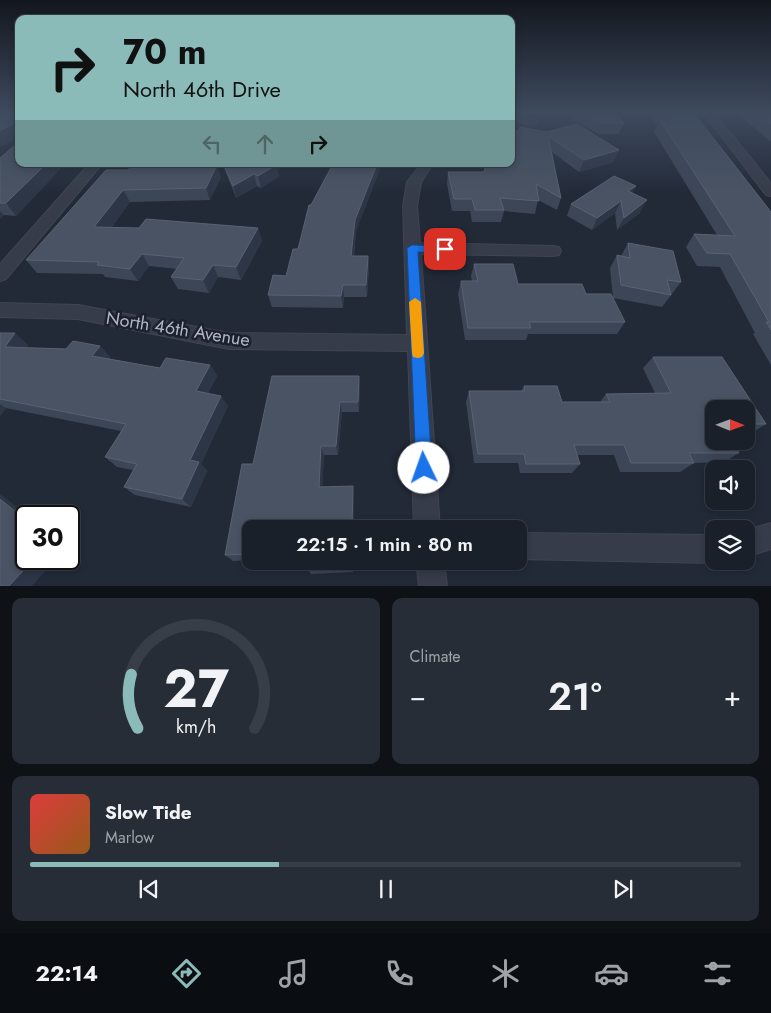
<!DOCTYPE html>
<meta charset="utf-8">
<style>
body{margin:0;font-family:Jost,sans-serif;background:#272d36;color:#f1f3f6;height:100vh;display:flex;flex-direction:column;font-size:19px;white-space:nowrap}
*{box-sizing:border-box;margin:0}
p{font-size:16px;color:#9fa3a8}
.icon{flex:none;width:28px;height:28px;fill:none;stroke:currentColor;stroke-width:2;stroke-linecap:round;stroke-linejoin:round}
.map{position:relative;height:586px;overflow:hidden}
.sheet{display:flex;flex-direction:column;gap:12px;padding:12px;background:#0e1217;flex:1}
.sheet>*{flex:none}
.guide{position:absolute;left:15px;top:15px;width:500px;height:152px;border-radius:10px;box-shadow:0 2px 8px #0003,0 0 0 1px #383e47;background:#8bbbb9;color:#111;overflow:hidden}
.needle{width:32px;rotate:91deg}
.fabs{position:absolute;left:705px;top:400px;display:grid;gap:10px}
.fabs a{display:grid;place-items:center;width:50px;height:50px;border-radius:10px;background:#1a202a;box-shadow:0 2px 8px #0003,0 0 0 1px #383e47;font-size:25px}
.speed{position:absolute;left:15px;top:505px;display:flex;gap:10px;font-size:25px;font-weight:700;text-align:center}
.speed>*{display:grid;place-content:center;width:65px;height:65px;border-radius:50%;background:#1a202a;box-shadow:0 2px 8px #0003,0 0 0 1px #383e47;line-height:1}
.speed .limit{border:2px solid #111;border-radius:8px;background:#fff;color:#111}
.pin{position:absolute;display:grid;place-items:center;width:42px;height:42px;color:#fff;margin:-21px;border-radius:10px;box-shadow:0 2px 8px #0006}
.me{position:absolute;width:55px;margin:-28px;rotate:357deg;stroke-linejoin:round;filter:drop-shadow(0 0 4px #0008)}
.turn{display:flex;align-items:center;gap:18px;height:105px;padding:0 25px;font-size:22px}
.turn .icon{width:65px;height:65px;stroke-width:2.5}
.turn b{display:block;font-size:35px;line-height:42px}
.lanes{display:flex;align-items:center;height:48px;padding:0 25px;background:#0003;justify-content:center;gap:25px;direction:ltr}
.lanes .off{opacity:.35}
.big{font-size:38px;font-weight:600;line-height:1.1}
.sheet .widget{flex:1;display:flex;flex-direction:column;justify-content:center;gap:8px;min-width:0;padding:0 18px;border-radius:10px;background:#272d36}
.sheet .dial{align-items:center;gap:0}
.dial svg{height:130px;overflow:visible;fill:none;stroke:#383e47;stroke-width:7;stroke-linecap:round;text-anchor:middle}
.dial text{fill:#f1f3f6;stroke:none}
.song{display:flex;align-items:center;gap:15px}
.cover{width:60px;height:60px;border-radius:8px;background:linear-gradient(135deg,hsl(0 70% 55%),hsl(30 70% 35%))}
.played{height:5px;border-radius:2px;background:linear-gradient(90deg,#8bbbb9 35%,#383e47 35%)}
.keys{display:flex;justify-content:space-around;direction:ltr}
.heat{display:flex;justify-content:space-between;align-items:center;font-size:28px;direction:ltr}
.sheet .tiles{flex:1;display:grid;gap:12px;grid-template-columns:1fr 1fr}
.widget:last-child{grid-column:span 2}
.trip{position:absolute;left:242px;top:520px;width:285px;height:50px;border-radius:10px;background:#1a202a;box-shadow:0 2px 8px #0003,0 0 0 1px #383e47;font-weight:600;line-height:50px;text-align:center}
.dock{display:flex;height:80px;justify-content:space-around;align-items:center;background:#0a0d11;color:#9fa3a8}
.dock .icon{width:35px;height:35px}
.dock .active{color:#8bbbb9}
.dock b{font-size:22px;color:#f1f3f6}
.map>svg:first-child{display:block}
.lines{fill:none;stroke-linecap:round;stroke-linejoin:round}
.street-casing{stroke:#3f4552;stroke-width:2}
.street{fill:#363c49;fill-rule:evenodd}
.wall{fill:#3d4657}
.shaded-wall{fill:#2d3646}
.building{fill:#495363;stroke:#5a6272}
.route{fill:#1a73e8;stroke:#114b97}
.slow{fill:#f59e0b}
.labels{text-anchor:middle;stroke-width:5;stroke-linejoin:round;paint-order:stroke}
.street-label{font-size:18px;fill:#b1b7c5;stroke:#1b212d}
</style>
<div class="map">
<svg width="771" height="586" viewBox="0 0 771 586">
<rect width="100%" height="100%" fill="#222a38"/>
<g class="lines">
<defs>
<g id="street">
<path d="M703 112H713L771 183V196L766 195Z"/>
<path d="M511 114 535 120 537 122 531 125 511 120Z"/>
<path d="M89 164H102L6 279 0 281V264Z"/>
<path d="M421 164H433L421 182 417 206 420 243 553 246 559 247 561 251 559 255 553 256 421 254 440 529H414L408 351 229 349 78 319 0 317V303L78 305 229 333 407 335 403 206 407 182Z"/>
<path d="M771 523V549L746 557V530Z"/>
<path d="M519 533 714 535V561H717L714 563 519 559Z"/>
<path d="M416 561H444L447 586H419Z"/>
</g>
</defs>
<use href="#street" class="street-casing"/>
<use href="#street" class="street"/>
</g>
<g class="wall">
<path d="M558 112H615L624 123 619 134H599Z"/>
<path d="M645 112H695L694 113 771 212V365L753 334 755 333 720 267 697 266 686 247 694 234 717 235 654 132 657 125Z"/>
<path d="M735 112H771V142Z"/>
<path d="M519 131 619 150 613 162 579 172 552 152 561 198 557 210 538 200 535 214 504 211 501 222H472L470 211H452L447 184 448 172H484Z"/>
<path d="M0 158 61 168 16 216 4 215 0 219Z"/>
<path d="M166 164 165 165 221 177 210 200 130 202 111 228H258L262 241 241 280 218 277 209 293 178 289 171 277 177 269 149 266 138 281 105 277 103 274 37 273 26 260 128 170Z"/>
<path d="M223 164H287L277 170 279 176 261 188 257 186 236 198 227 175Z"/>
<path d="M636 186 632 193 640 213 617 230 615 213 592 230 567 216 571 204Z"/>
<path d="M311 205 356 232 354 256H368L369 268 367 297H344L343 308 272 307 268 295 286 276 298 249Z"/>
<path d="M628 243 681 282 662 307 613 298 610 268 617 255 621 256Z"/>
<path d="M474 264 518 284 586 294 625 322 617 334H528L526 340H465L458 294 461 281H472L471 276Z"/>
<path d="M0 333 28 345 26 348 66 349 100 346 110 357 109 359 160 368 210 365 217 376 208 393 228 406 201 464 207 471 191 507 135 495 124 487 133 470 117 467 105 457 121 431 6 408 0 416Z"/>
<path d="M653 357H722L766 424 750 434H746V409H714V441H732L739 453 724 462 693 463H694L680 472H620L614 455H577L580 464 572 473H520L518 463H474L466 402 469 391H521L524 386H557L562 402H600L606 394 655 393 643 368Z"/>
<path d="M359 376 360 387 359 412H342L338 455H324L322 486 354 494 251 529V560L233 561 225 555 253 464Z"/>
<path d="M353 561V572L311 574 307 568Z"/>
</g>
<g class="shaded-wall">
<path d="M19 121V137L0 147V131Z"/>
<path d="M619 150 613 162 579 172 584 160Z"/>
<path d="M46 164H58L61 168 16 216 6 203Z"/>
<path d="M153 164H166L157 177 152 165Z"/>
<path d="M269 164H287L277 170 279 176 261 188 258 176Z"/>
<path d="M377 164H382L356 232 352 268 351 256 355 220Z"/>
<path d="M217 165 221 177 210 200 206 188Z"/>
<path d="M254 174 257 186 236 198 233 186Z"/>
<path d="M636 186 630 198 628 191Z"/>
<path d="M123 190 130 202 102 240 94 227Z"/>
<path d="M647 200 640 213 617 230 624 218Z"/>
<path d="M621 201 615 213 592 230 597 218Z"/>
<path d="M0 211 4 215 0 219Z"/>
<path d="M258 228 262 241 241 280 236 267Z"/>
<path d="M142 254 149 266 138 281 130 269Z"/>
<path d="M368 256 369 268 367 297 366 285Z"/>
<path d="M213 265 218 277 209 293 203 280Z"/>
<path d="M343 285 344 297 343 308 341 296Z"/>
<path d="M15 333 28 345 18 359 5 347Z"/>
<path d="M100 346 110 357 102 367 92 356Z"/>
<path d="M210 365 217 376 203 402 196 391Z"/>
<path d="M359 376 360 387 359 412 358 402Z"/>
<path d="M221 396 228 406 201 464 207 471 191 507 182 499 190 460Z"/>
<path d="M340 402 342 412 338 455 336 446Z"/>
<path d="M0 404 6 408 0 416Z"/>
<path d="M321 446 324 455 322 495 319 487Z"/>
<path d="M353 486 354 494V529H352Z"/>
<path d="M0 494 29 516H26V520L0 499Z"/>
<path d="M34 559H56L32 586H9Z"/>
<path d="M351 561H353V572L351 567Z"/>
</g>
<g class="building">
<path d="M0 112H19V121L0 131Z"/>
<path d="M582 112H615L624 123H603Z"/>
<path d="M661 112H693L771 212V330L766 322H769L730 254 707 253 694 234 735 236 660 120 677 128Z"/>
<path d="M756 112H771V124Z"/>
<path d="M577 124 619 150 584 160 548 136 561 198 536 184 539 201 500 198 504 210H475L472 199H454L448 172H484L486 164H511V130L519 131 520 127 547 132Z"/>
<path d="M14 146H19V164H46L6 203H0V158Z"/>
<path d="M133 164H153L152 165H217L206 188 123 190 94 227 139 228 146 219 258 228 236 267 213 265 203 280 171 277 184 258 142 254 130 269 97 265 99 262 26 260 106 170H128Z"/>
<path d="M223 164H274L276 165 258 176 254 174 233 186Z"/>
<path d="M333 164H377L355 220 351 256H368L366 285H343L341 296 268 295 273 275 286 276 293 249H298L309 205H311Z"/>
<path d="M614 176 636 186 628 191 647 200 624 218 621 201 597 218 571 204Z"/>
<path d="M628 243 673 251 681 282 667 280 671 295 621 285 617 255 630 258Z"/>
<path d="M474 264H513L518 284H582L586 294H611L625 322H529L531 328H468L461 281H478Z"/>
<path d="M0 333H15L5 347 66 349 73 341 100 346 92 356 160 368 166 358 210 365 196 391 221 396 190 460 199 462 182 499 124 487 137 464 105 457 126 424 0 399Z"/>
<path d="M653 357H722L766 424H746V409H714V441H732L739 453H689L694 463H631L624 445H574L580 464H526L524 454H478L469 391H525L524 386H557L562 402H610L606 394 671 393Z"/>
<path d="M272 376H359L358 402H340L336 446H321L319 487 353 486 352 529H251V554L225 555 242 464H253Z"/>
<path d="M0 499 26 520V559H34L9 586H0Z"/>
<path d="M308 561H351V567L307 568Z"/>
</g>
<linearGradient id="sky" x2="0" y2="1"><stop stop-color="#13171f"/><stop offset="0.58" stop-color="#3e4a5e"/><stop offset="1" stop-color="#3e4a5e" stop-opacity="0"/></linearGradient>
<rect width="771" height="194" fill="url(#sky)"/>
<path class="route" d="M412 245 445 246 450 249 445 253 418 252 432 468 430 474 424 476 419 474 416 468 407 248Z"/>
<path class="slow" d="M415 298 421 302 424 353 422 357 418 358 413 357 412 353 409 302Z"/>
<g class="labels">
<g class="street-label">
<text transform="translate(178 329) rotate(9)" y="6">North 46th Avenue</text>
</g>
</g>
</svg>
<div class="fabs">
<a><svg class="needle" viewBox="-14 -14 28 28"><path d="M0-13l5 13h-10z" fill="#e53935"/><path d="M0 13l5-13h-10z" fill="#9fa3a8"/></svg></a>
<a><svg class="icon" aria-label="sound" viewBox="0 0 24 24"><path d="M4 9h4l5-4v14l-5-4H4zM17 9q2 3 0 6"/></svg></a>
<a><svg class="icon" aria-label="layers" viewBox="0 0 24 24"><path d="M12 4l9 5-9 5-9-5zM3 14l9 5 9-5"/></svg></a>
</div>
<div class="speed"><div class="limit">30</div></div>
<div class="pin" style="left:445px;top:249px;background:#d93025"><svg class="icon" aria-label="arrive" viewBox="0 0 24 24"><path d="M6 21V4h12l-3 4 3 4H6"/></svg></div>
<svg class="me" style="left:424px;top:468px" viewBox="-20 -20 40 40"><circle r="19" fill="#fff"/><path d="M0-13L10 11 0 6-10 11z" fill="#1a73e8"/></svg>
<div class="trip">22:15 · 1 min · 80 m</div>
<div class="guide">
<div class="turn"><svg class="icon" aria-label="right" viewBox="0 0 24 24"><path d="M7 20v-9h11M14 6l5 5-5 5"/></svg><div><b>70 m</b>North 46th Drive</div></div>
<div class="lanes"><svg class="icon off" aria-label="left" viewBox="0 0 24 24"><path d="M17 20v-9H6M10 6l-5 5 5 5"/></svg><svg class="icon off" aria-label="ahead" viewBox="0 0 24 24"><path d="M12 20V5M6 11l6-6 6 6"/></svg><svg class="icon" aria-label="right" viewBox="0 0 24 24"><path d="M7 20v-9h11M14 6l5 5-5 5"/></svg></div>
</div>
</div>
<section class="sheet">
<div class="tiles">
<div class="widget dial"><svg viewBox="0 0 100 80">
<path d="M14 69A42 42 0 1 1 86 69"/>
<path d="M14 69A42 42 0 0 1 10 36" stroke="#8bbbb9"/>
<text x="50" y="56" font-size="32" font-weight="700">27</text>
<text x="50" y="72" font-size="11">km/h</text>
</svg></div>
<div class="widget"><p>Climate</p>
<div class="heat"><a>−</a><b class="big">21°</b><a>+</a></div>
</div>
<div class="widget">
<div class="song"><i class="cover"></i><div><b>Slow Tide</b><p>Marlow</p></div></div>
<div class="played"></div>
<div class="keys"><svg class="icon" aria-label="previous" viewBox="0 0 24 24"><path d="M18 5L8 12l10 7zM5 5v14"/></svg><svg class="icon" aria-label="pause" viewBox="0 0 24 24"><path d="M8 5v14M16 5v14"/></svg><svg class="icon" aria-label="next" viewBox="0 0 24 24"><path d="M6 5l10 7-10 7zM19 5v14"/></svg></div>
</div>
</div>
</section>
<nav class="dock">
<b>22:14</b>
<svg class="icon active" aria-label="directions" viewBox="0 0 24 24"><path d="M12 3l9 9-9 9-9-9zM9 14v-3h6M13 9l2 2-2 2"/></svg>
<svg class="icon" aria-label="music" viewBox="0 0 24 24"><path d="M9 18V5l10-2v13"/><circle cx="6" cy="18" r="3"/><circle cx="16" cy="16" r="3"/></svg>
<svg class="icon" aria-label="phone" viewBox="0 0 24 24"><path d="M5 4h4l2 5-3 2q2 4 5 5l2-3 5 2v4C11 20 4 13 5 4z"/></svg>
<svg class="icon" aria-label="climate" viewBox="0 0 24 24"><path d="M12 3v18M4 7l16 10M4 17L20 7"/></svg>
<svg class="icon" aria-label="car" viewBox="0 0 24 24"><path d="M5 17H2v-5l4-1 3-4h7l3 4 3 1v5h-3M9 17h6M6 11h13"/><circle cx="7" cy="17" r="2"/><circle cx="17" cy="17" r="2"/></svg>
<svg class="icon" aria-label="filters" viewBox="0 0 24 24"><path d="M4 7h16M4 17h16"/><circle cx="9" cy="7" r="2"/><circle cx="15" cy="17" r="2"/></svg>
</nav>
